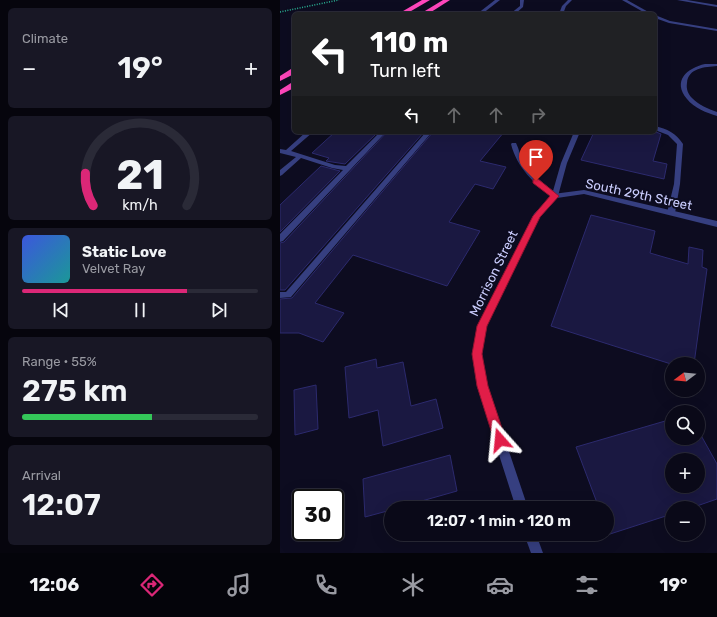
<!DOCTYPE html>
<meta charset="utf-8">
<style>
body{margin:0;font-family:Rubik,sans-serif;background:#181725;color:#f1f3f6;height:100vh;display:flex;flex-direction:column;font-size:15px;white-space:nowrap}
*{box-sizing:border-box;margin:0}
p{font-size:13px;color:#999aa2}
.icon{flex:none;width:22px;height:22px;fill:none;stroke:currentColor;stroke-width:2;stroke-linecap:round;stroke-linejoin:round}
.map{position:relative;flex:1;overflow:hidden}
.side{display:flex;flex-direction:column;gap:8px;padding:8px;background:#06050d;width:280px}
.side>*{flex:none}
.banner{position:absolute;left:12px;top:12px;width:365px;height:122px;border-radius:6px;box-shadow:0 4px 16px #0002,0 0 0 1px #2a2a37;background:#202124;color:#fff;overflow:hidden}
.needle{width:26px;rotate:254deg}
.controls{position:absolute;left:385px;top:357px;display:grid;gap:8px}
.controls a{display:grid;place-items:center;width:40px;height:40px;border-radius:50%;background:#0a0918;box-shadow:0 4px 16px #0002,0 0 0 1px #2a2a37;font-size:20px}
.speed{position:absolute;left:12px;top:489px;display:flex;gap:8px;font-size:20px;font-weight:700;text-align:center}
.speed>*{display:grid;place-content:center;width:52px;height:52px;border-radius:50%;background:#0a0918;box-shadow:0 4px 16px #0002,0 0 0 1px #2a2a37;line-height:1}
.speed .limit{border:2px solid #111;border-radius:6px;background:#fff;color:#111}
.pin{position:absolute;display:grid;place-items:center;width:34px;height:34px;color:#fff;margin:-41px -17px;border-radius:50% 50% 50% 0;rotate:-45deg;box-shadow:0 0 4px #0007}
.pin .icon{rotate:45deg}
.me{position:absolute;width:44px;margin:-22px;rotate:342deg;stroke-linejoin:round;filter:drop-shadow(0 0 3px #0008)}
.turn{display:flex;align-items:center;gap:14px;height:84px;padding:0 12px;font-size:18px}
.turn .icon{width:52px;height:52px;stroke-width:2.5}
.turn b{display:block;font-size:28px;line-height:34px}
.lanes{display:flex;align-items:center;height:38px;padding:0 12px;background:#0003;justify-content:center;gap:20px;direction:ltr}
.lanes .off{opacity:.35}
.big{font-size:30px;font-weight:600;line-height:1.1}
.side .card{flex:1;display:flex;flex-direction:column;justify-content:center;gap:6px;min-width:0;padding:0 14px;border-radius:6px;background:#181725}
.side .dial{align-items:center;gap:0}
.dial svg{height:104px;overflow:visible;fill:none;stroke:#2a2a37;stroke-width:7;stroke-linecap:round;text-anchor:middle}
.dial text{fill:#f1f3f6;stroke:none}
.song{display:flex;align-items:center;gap:12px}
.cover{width:48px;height:48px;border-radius:6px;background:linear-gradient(135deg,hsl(230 70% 55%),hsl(180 70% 35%))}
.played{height:4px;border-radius:2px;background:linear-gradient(90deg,#db2777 70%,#2a2a37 70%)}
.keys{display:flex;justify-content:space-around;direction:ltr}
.heat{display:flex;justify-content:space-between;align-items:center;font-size:22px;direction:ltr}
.charge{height:6px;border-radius:3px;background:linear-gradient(90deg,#34c759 55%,#2a2a37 0)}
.trip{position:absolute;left:104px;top:501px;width:230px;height:40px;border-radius:20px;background:#0a0918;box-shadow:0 4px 16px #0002,0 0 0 1px #2a2a37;font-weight:600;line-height:40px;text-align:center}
.tab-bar{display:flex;height:64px;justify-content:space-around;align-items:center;background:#04040a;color:#999aa2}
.tab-bar .icon{width:28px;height:28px}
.tab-bar .active{color:#db2777}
.tab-bar b{font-size:18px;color:#f1f3f6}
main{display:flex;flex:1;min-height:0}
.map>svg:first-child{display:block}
.building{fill:#1a1841;stroke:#2c2a6e;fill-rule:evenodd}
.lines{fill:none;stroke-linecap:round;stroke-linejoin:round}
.path{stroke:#2bb395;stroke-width:1.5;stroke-dasharray:1 1.5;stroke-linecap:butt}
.lane{fill:#363f80;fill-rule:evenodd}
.street{fill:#363f80;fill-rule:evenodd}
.highway{fill:#ff46bc;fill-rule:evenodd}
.route{fill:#e11d48;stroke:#92132f}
.labels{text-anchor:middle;stroke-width:4;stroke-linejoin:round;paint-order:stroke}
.street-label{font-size:13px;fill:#cbceff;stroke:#0d0c20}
</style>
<main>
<section class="side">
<div class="card"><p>Climate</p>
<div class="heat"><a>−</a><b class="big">19°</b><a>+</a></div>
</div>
<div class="card dial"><svg viewBox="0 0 100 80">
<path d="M14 69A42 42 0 1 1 86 69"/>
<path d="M14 69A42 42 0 0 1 8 44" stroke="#db2777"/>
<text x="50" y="56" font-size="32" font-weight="700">21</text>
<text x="50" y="72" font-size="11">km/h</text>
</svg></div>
<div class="card">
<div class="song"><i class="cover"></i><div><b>Static Love</b><p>Velvet Ray</p></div></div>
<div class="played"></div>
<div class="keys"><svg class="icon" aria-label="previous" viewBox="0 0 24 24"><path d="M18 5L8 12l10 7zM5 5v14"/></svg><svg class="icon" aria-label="pause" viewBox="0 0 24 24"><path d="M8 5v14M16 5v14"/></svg><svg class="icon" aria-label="next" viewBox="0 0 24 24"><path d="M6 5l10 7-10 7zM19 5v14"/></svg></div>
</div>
<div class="card"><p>Range · 55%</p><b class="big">275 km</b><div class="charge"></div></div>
<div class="card"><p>Arrival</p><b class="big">12:07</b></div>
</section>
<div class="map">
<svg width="437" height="553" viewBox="0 0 437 553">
<rect width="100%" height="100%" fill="#0d0c20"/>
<g class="building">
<path d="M55 132H98L65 164 46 161 49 158 32 153Z"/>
<path d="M107 132H144L5 290H0V243L4 242Z"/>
<path d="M153 132H224L200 161 226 167 213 189 195 184 169 222 200 231 167 286 73 255 35 303 64 313 43 342 19 333H0V299L12 298Z"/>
<path d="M314 132H376L381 134 373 161 387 164 384 179 301 160Z"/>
<path d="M41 166 60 171 0 232V205Z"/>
<path d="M311 215 375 231 370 253 408 264 409 247 423 250 422 267 427 269 414 364H391L271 326Z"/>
<path d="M96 359 97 368 123 362 131 406 156 399 163 428 103 446 98 410 69 418 65 367Z"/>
<path d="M36 385 38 429 15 435 14 390Z"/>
<path d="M392 419V438H418V430L437 464V499L411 508H392V514L327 535V508H319L296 447ZM392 460H418V486H392Z"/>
<path d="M170 455 177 491 117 508H111V510L85 517 83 479Z"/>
</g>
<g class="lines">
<path class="path" d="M0 12 59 0"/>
<g class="lane">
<path d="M215 0H220L202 14H197Z"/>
<path d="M240 0H244L243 7 235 14H230L240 6Z"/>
<path d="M288 0H292L286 6 283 14H279L282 6Z"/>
<path d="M342 0H347L372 14H367Z"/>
<path d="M397 0H407L437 5V7Z"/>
<path d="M375 15 390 21 437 29V31L389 23 375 18Z"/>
<path d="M425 64H437V66C425 67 408 68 407 83 406 89 408 94 412 98 419 105 428 109 437 112V116C427 113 414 108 407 99 392 81 407 68 425 64Z"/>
<path d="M375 126C387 129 396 133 403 144L400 184 395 213 391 215 387 213 394 184 397 144 388 135 375 130Z"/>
<path d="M26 132H33L11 151 55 165 66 166 100 132H106L3 241 0 242V234L63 170 52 168 21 158 2 175 0 176V170L16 157 0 153V149L6 150Z"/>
<path d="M146 132H152L11 297 0 298V292H6Z"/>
<path d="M294 132H300L287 163 278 196 275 198H273C254 183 237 168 231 144L232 143H236C239 149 240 155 243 161 250 173 262 182 273 191L281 163Z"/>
</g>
<g class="street">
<path d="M304 190 437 221V227L304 194 277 198 260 217 206 326 202 354 207 386 248 508H236L197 386 192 354 198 326 254 214 273 194Z"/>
<path d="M244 534H256L263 553H251Z"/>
</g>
<g class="highway">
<path d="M142 0H150L126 14H118Z"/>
<path d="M163 0H170L148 14H140Z"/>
<path d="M11 69H14V74L0 81V76Z"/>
<path d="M11 83H14V88L0 95V90Z"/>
</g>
</g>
<path class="route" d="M253 179H258L279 196 260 217 207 326 202 354 208 386 226 440 224 444 220 446 216 444 214 440 197 386 192 354 197 326 253 216 270 196 253 183Z"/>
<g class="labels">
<g class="street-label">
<text transform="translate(359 194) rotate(12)" y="5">South 29th Street</text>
<text transform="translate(213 273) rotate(-64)" y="5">Morrison Street</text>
</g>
</g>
</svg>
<div class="controls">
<a><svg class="needle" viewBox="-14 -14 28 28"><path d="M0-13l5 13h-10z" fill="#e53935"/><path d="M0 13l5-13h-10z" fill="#999aa2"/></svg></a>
<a><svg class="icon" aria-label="search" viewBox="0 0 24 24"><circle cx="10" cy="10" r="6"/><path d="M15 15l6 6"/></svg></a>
<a>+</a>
<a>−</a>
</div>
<div class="speed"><div class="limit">30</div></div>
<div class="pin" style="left:256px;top:181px;background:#d93025"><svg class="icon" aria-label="arrive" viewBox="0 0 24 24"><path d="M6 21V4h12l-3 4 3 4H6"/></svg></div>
<svg class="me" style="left:220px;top:440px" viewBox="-20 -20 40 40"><path d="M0-17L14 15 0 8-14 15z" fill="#e11d48" stroke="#fff" stroke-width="4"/></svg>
<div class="trip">12:07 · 1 min · 120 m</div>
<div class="banner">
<div class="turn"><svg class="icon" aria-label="left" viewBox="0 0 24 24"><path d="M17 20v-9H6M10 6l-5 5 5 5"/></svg><div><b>110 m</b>Turn left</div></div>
<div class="lanes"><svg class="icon" aria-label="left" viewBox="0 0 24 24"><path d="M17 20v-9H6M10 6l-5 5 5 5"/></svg><svg class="icon off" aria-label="ahead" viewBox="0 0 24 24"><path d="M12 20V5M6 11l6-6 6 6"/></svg><svg class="icon off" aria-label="ahead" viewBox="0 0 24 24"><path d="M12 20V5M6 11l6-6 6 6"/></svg><svg class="icon off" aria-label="right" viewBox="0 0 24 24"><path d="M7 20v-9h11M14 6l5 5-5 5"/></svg></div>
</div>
</div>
</main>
<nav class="tab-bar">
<b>12:06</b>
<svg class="icon active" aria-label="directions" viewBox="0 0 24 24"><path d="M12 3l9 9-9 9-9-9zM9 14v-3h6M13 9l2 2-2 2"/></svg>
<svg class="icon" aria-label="music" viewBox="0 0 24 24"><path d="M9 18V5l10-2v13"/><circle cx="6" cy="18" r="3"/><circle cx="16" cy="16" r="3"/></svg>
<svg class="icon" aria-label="phone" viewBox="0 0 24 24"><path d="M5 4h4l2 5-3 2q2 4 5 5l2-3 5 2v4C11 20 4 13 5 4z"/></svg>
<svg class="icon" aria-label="climate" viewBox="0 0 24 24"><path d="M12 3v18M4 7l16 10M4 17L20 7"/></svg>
<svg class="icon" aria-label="car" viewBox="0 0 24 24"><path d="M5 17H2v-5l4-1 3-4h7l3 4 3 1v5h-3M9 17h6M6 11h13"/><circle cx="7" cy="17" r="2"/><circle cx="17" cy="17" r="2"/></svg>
<svg class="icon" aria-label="filters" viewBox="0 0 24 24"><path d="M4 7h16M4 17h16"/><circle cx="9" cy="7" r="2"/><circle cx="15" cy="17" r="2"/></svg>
<b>19°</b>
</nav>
